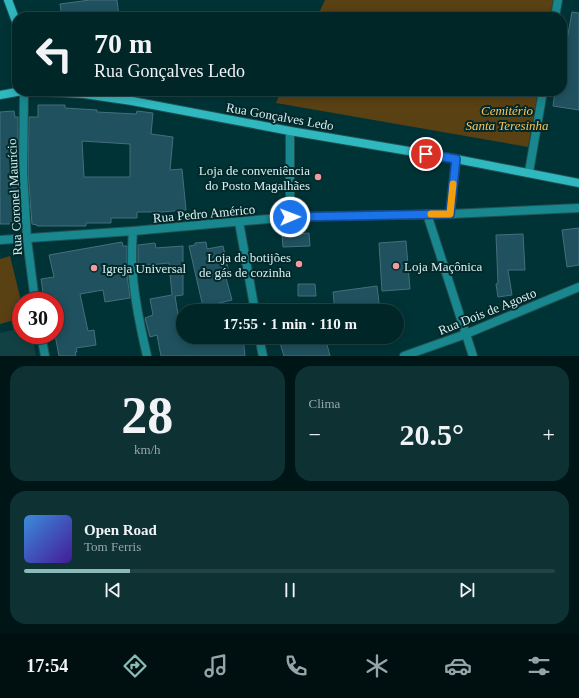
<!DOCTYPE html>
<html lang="pt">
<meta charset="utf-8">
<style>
body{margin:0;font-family:Georgia,serif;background:#0e3234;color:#f1f3f6;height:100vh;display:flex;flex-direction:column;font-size:15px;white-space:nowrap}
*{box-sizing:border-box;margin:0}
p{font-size:13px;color:#95a5a8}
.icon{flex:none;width:22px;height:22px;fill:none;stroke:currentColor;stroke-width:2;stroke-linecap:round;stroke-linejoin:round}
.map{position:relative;height:356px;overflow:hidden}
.panel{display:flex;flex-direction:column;gap:10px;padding:10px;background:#001516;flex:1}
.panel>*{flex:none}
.hud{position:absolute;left:12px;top:12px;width:555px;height:84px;border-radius:16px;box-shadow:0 2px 10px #0003,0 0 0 1px #224345;background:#002628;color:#f1f3f6;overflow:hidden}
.speed{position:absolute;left:12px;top:292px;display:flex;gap:8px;font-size:20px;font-weight:700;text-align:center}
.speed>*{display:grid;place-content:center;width:52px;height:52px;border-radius:50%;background:#002628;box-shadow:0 2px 10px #0003,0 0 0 1px #224345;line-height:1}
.speed .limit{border:6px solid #d22;background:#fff;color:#111}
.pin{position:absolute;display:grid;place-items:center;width:34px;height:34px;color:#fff;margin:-17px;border:2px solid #fff;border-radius:50%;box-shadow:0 1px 4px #0007}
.me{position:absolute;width:44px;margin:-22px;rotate:89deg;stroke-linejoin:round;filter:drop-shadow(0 0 3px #0008)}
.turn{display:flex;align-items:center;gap:14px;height:84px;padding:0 16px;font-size:18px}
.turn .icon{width:52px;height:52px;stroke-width:2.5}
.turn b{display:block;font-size:28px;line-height:34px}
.big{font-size:30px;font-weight:600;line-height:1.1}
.panel .widget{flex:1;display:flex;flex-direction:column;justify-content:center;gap:6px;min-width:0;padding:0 14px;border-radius:16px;background:#0e3234}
.panel .dial{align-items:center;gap:0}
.dial b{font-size:52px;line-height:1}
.song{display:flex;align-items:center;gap:12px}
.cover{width:48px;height:48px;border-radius:6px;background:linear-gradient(135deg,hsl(210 70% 55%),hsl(260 70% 35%))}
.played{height:4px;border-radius:2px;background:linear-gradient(90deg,#8bbbb9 20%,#224345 20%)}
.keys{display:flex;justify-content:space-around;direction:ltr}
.heat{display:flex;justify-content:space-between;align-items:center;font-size:22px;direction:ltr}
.panel .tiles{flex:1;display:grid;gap:10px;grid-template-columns:1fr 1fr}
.widget:last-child{grid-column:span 2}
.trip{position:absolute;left:176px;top:304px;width:228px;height:40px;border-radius:20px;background:#002628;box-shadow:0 2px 10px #0003,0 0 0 1px #224345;font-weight:600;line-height:40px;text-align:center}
.tabs{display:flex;height:64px;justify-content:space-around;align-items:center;background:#000f10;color:#95a5a8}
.tabs .icon{width:28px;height:28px}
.tabs .on{color:#8bbbb9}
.tabs b{font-size:18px;color:#f1f3f6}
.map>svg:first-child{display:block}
.built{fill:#124143}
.green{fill:#594113}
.building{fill:#1f515f;stroke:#456f7c;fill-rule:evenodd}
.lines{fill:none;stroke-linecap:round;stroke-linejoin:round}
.street-casing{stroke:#225154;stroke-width:10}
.secondary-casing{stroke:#225154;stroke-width:10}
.street{stroke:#18888e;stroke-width:8}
.secondary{stroke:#30b8bf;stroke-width:8}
.route-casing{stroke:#114b97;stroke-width:10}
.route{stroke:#1a73e8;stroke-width:7}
.slow{stroke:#f59e0b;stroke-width:7}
.poi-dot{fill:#f59b9b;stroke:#02282a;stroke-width:1.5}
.labels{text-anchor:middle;stroke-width:4;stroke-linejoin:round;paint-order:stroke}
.park-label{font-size:13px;font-style:italic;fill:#fdc257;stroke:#02282a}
.street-label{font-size:13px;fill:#d7f0f1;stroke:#02282a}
.poi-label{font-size:13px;fill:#d7f0f1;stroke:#02282a;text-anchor:end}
</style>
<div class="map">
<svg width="579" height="356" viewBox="0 0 579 356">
<rect width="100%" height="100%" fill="#003336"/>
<path class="built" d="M21 328V335H32L36 356H0V333Z"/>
<g class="green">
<path d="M325 0H553L550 17H317Z"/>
<path d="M281 91H538L528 147 276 103Z"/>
<path d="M10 256 21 301V318L0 324V259Z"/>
</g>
<g class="building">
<path d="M90 0H117L119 17H62L60 4Z"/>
<path d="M572 12 579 13V110L553 106 555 91H562V68Z"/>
<path d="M38 105H65V108L97 110V112L136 114 137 111 153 113 151 134 173 137 170 170 182 169 186 210 161 212H137V218H111V223H86V226H37V225L32 224 28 173 29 117H38ZM82 141 130 144V177H84Z"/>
<path d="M14 111 15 117H18V173L21 224H0V112Z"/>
<path d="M579 228V265L567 267 562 230Z"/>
<path d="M309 233 310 246 283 247 282 235Z"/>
<path d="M523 234 525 270H508L512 295 498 297 496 284 498 283 496 235Z"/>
<path d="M406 241 410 289 382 291 379 243Z"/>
<path d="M122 242 123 246H127V275L130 298 105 302 103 290 80 294 88 331 94 330 96 345 76 348 77 352H75L76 356H59L55 335V297L44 299 41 279 54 277 49 255Z"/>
<path d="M206 242 207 249 223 246 229 273 225 274 232 300 203 307 189 246 195 245V243Z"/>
<path d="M155 243 156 248 183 246V295L175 296 179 320 183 319V337H243L245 356H161L157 335 150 337 145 318 153 315 150 299 172 295 169 263 138 266V245Z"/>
<path d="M298 284H315L316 296H298Z"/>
<path d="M377 286 380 311H335L333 292Z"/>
<path d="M278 337H325L330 356H284Z"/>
</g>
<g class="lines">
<defs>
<g id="street">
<path d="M555 17 558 0"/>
<path d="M24 91 23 173 27 239 35 301"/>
<path d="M529 172 543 91"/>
<path d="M427 214 473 356"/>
<path d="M450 214 456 159"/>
<path d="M290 217V131"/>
<path d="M239 222 255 311"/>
<path d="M133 231C132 242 132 252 132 263 133 294 140 326 147 356"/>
<path d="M0 240 133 231 290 217 450 214 579 208"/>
<path d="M41 335 45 356"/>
<path d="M259 337 263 356"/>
<path d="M404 356 466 334 579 287"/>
</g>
<g id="secondary">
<path d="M8 0 17 24"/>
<path d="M28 91 84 94 132 101 290 131 456 159 579 183"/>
<path d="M0 95 22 91"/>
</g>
</defs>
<use href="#street" class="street-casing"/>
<use href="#secondary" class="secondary-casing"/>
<use href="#street" class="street"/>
<use href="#secondary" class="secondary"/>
</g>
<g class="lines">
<defs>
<path id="route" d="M290 217 450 214 456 159 426 154"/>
</defs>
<use href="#route" class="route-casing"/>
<use href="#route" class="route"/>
<path class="slow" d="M431 214H450L453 184"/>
</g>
<g class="poi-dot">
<circle cx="318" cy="177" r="4"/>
<circle cx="299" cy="264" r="4"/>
<circle cx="396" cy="266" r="4"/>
<circle cx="94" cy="268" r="4"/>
</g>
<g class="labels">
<g class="park-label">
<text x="507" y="115">Cemitério<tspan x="507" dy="15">Santa Teresinha</tspan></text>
</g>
<g class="street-label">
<text transform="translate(280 116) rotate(10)" y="5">Rua Gonçalves Ledo</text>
<text transform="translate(14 197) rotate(-93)" y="5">Rua Coronel Maurício</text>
<text transform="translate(204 213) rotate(-5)" y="5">Rua Pedro Américo</text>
<text transform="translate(487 311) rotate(-22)" y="5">Rua Dois de Agosto</text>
</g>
<g class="poi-label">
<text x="310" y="175">Loja de conveniência<tspan x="310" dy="15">do Posto Magalhães</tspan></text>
<text x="291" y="262">Loja de botijões<tspan x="291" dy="15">de gás de cozinha</tspan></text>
<text x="404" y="271" text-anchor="start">Loja Maçônica</text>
<text x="102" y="273" text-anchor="start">Igreja Universal</text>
</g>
</g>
</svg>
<div class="speed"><div class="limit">30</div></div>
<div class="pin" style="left:426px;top:154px;background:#d93025"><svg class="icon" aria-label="arrive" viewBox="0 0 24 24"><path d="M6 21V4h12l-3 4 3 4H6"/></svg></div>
<svg class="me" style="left:290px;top:217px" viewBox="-20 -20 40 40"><circle r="17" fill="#1a73e8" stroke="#fff" stroke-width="3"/><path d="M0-11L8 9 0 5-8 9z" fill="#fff"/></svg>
<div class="trip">17:55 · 1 min · 110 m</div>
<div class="hud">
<div class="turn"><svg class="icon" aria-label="left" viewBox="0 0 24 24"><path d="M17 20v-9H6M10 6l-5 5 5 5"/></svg><div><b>70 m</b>Rua Gonçalves Ledo</div></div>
</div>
</div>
<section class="panel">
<div class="tiles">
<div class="widget dial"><b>28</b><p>km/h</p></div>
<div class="widget"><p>Clima</p>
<div class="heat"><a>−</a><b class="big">20.5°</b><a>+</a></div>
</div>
<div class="widget">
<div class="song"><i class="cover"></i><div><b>Open Road</b><p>Tom Ferris</p></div></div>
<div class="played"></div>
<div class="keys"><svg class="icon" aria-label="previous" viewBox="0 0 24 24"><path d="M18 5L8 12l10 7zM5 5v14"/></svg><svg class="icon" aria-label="pause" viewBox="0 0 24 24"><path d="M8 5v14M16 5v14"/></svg><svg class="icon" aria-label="next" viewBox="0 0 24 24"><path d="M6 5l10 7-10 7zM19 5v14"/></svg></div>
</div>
</div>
</section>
<nav class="tabs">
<b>17:54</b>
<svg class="icon on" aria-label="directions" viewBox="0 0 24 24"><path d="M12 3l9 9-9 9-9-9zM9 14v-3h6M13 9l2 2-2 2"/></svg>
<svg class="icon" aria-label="music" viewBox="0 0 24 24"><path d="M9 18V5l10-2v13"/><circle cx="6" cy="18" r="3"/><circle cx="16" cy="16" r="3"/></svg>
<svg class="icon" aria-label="phone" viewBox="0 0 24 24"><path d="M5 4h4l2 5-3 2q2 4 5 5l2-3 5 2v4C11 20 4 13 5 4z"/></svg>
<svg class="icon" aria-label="climate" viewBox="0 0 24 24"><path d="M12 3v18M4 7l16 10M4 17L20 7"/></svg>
<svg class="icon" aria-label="car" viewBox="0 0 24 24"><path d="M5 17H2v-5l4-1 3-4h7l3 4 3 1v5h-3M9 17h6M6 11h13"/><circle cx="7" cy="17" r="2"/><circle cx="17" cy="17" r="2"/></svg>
<svg class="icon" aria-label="filters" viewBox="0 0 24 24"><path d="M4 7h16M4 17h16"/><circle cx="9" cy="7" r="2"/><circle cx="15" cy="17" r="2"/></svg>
</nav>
